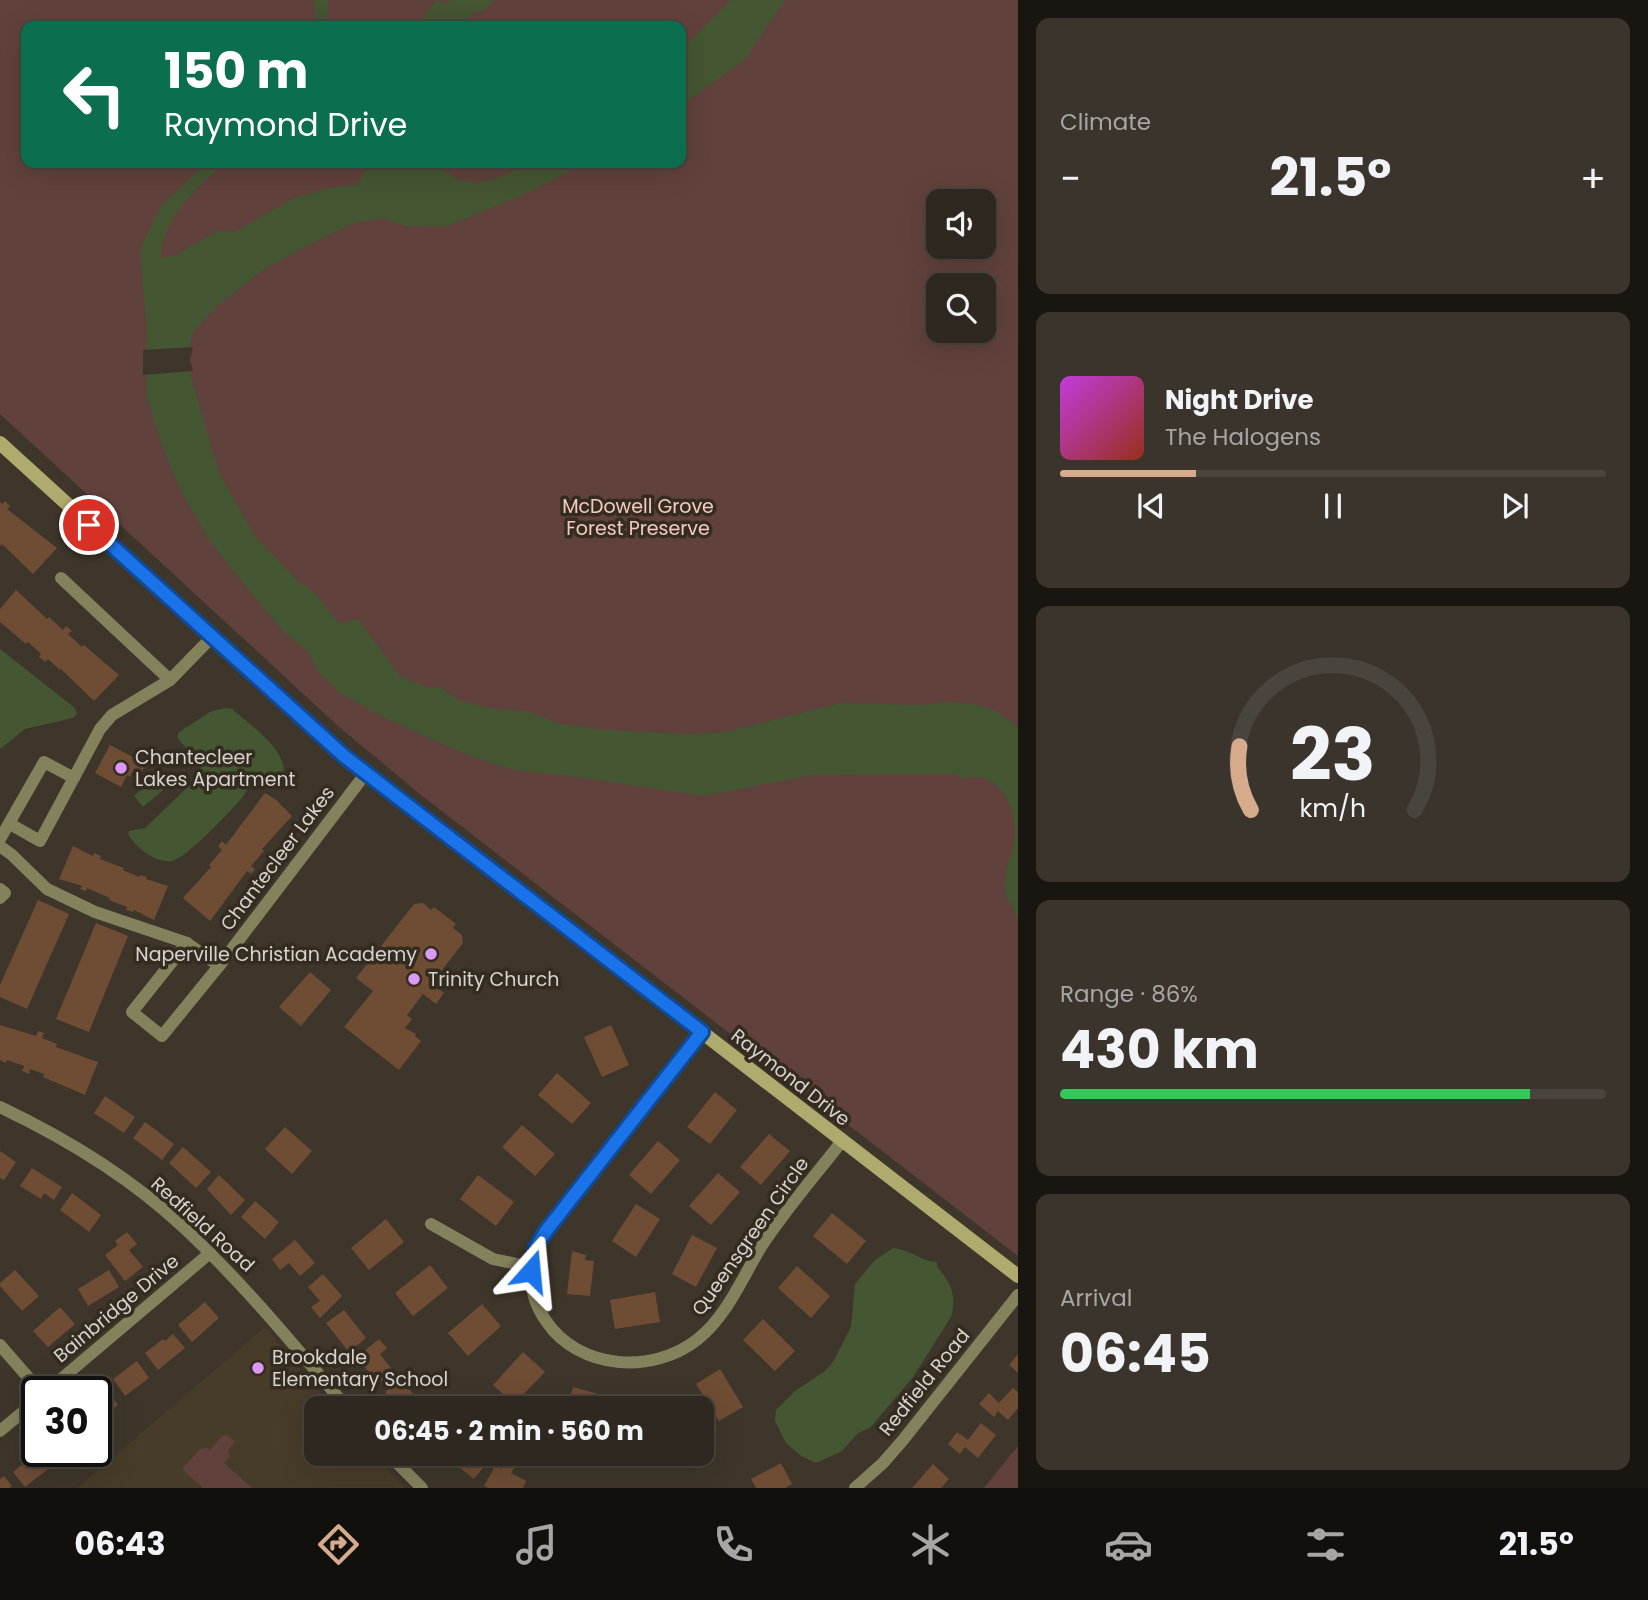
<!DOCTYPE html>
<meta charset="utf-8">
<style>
body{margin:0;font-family:Poppins,sans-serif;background:#3a342d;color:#f1f3f6;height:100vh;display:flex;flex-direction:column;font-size:26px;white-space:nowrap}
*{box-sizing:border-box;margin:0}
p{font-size:23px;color:#a7a6a5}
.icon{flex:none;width:38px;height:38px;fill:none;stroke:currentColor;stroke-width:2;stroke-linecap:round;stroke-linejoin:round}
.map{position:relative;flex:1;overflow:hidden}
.panel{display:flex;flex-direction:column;gap:18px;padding:18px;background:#191612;width:630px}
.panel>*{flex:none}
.banner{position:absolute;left:21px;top:21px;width:665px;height:147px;border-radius:14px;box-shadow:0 7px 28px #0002,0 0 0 2px #49443e;background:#0b6e4f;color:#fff;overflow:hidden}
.controls{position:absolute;left:926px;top:189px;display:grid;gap:14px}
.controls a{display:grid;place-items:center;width:70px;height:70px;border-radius:14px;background:#2e2820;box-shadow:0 7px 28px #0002,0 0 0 2px #49443e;font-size:35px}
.speed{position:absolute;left:21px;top:1376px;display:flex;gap:14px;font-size:35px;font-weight:700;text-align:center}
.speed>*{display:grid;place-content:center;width:91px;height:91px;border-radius:50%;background:#2e2820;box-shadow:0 7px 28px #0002,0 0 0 2px #49443e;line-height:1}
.speed .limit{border:4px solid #111;border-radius:10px;background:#fff;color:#111}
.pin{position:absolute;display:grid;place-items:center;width:60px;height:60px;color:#fff;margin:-30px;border:4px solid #fff;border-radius:50%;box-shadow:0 2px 7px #0007}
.me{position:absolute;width:77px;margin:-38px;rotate:18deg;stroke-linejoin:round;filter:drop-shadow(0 0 5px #0008)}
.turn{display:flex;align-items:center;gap:24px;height:147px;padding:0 28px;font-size:32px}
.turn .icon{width:91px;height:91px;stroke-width:2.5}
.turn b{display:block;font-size:49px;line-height:60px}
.big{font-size:52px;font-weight:700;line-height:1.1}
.panel .widget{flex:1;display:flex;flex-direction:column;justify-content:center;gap:10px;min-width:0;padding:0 24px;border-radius:14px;background:#3a342d}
.panel .dial{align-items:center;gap:0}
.dial svg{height:182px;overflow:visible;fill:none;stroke:#49443e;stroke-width:7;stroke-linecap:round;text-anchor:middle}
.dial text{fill:#f1f3f6;stroke:none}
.song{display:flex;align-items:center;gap:21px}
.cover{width:84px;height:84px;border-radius:10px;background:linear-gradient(135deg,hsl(290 70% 55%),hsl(10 70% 35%))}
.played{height:7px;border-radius:4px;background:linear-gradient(90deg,#d6ab8b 25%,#49443e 25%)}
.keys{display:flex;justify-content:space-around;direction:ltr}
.heat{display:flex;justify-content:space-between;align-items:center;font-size:38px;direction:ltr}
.charge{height:10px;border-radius:5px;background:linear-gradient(90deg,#34c759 86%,#49443e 0)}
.trip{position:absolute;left:304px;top:1396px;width:410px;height:70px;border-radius:14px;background:#2e2820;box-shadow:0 7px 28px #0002,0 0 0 2px #49443e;font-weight:700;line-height:70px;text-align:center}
.tab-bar{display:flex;height:112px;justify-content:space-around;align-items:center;background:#12100d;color:#a7a6a5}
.tab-bar .icon{width:49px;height:49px}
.tab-bar .on{color:#d6ab8b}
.tab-bar b{font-size:32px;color:#f1f3f6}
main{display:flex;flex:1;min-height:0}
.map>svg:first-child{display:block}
.built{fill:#473c29}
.green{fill:#61413b;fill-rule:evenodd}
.water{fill:#455633}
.pier{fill:#3e362a}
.building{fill:#6f4c34}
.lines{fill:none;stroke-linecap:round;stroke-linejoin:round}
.street{stroke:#84825c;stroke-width:12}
.secondary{stroke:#afab6e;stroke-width:14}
.route-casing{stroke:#114b97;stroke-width:18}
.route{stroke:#1a73e8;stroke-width:12}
.poi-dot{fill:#db99f5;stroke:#342c20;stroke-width:2.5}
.labels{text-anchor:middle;stroke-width:7;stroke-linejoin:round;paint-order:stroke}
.park-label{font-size:19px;fill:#f6c9c0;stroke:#342c20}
.poi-label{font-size:19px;fill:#d8d3cb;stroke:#342c20;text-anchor:start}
.street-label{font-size:19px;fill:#d8d3cb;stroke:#342c20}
</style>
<main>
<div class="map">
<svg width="1018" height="1488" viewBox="0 0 1018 1488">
<rect width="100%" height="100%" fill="#3e362a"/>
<path class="built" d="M265 1327 334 1409H317V1454H373L406 1488H77Z"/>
<g class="green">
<path d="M0 0H1018V1256L421 795 338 726 0 414ZM26 26H681V163H26ZM938 201H984V247H938ZM938 285H984V331H938Z"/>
<path d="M227 1435 235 1442 228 1450 230 1457 224 1463 252 1488H203L182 1469 200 1449 207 1448 210 1450 222 1436Z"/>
<path d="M1018 1446V1488H984Z"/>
</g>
<g class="water">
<path d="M314 0H328V14L325 26H310L316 18Z"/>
<path d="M437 0 447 4 450 0H495L484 11 475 12 458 26H416Z"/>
<path d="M731 0H785L744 60 681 106V50Z"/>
<path d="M206 163H224C193 193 166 212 160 258L176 255 219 230 232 233 294 198 325 189 358 184 369 163H437C470 201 499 173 536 163 551 159 571 163 586 163L523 195 445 227 406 226 382 218 354 223 314 242 263 270 217 306 193 332 186 360 219 473 255 536 298 581 317 595 338 623 358 619 400 676 425 687 442 688 458 700 494 709 526 711 561 724 601 730 691 734 725 732 841 703 919 705 946 702 973 704 995 710 1018 727V920C1015 910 1007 900 1005 890 1003 874 1009 862 1013 848 1018 826 1013 803 998 787 989 777 976 775 964 779L955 774 811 775 704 796 563 775 514 770 473 757 431 739 385 718 341 694 317 670 308 652 284 632 263 608 209 540 181 491 165 454 146 395 147 332 140 250 160 207Z"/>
<path d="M0 649 75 708 77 714 73 718 25 729 0 749Z"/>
<path d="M225 708 232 709C248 723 289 751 283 774 274 780 259 774 252 782 248 787 245 795 240 800 230 812 184 860 172 861 154 863 136 847 128 834L129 831 145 828 196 779C208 759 186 752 177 737L179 732 210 712Z"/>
<path d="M161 773 170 784 143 807 134 796Z"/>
<path d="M893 1248C911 1250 923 1262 937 1262V1267C951 1282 957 1296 951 1317L913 1377 870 1428 858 1433 842 1451 816 1463 801 1456 786 1443 775 1421 776 1410 795 1391 825 1371 833 1362 851 1327 855 1284 874 1261Z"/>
</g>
<path class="pier" d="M193 347 190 360 193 371 143 375V350Z"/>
<g class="building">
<path d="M5 501 10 506 7 509 57 548 33 574 2 544 0 546V502L2 504Z"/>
<path d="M16 590 47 619 49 617 63 630 66 626 72 631 68 634 82 647 84 645 119 675 94 701 61 669 60 670 48 659 45 662 39 657 41 654 28 642 26 644 0 622V609Z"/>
<path d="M110 745 146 764 139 776 132 772 130 777 127 775 121 787 95 773Z"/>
<path d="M265 793 275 799 292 816 262 849 264 851 251 866 255 869 251 874 247 871 210 921 183 898 211 867 209 865 222 850 218 846 222 841 226 845Z"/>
<path d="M73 846 93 856 94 853 101 856 100 859 124 868 123 870 139 877 140 875 147 877 146 879 168 886 154 920 134 910 133 912 126 910 127 907 109 900 110 898 87 888 86 891 80 889 82 886 59 879Z"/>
<path d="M38 900 69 914 27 1009 0 997V985Z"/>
<path d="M423 903 431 910 434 907 456 924 453 928 462 935 463 943 432 983 444 993 436 1004 423 994 407 1015 412 1019 405 1028 416 1034 415 1036 421 1041 399 1070 344 1027 373 991 356 978 414 904Z"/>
<path d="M96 923 128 936 89 1032 56 1019Z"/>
<path d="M310 972 331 990 301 1026 279 1007Z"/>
<path d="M0 1025 36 1036 38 1031 44 1033 42 1038 57 1044 56 1047 98 1062 85 1095 43 1077 44 1074 30 1069 29 1074 22 1071 24 1066 7 1060 6 1063 0 1060Z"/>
<path d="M611 1025 629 1065 602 1077 584 1037Z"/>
<path d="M557 1073 591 1103 572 1124 538 1095Z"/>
<path d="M715 1092 737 1110 710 1144 687 1127Z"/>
<path d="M105 1096 135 1117 124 1133 94 1113Z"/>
<path d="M145 1122 174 1144 162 1160 133 1138Z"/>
<path d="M522 1125 555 1154 535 1176 502 1147Z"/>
<path d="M285 1127 312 1151 292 1174 265 1149Z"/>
<path d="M769 1134 790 1151 761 1185 740 1167Z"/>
<path d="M658 1141 680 1160 651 1194 629 1175Z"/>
<path d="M183 1147 211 1172 196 1188 169 1163Z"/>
<path d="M0 1151 16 1162 4 1180 0 1178Z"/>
<path d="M32 1168 62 1187 54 1200 44 1193 41 1199 20 1186Z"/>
<path d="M718 1173 740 1192 711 1225 689 1206Z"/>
<path d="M219 1175 245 1200 231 1215 207 1189Z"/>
<path d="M478 1175 514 1202 496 1226 460 1199Z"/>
<path d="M72 1193 101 1215 89 1232 60 1210Z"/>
<path d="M255 1201 279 1222 265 1239 241 1217Z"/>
<path d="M636 1204 660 1219 636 1257 612 1241Z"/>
<path d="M832 1213 866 1241 847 1264 813 1236Z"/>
<path d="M386 1219 404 1242 369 1270 351 1248Z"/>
<path d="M127 1232 137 1244 129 1250 143 1267 125 1281 105 1255 118 1245 115 1241Z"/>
<path d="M692 1235 717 1248 696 1287 672 1274Z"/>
<path d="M295 1240 315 1263 300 1276 289 1263 280 1270 272 1259Z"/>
<path d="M572 1251 586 1255 585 1260 594 1261 590 1296 567 1294Z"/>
<path d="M430 1265 448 1288 413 1316 395 1293Z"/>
<path d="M797 1266 830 1296 811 1318 778 1288Z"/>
<path d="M15 1270 39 1296 22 1311 0 1286V1283Z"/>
<path d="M109 1270 119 1287 88 1306 78 1289Z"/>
<path d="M323 1274 342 1296 320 1318 311 1307 320 1301 308 1287Z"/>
<path d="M655 1292 660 1322 615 1329 610 1300Z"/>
<path d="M205 1302 219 1318 192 1342 178 1325Z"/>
<path d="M482 1304 501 1326 468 1356 448 1333Z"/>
<path d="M60 1307 75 1324 48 1347 33 1331Z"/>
<path d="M344 1310 366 1338 349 1352 326 1323Z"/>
<path d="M763 1319 795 1351 775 1371 743 1340Z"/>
<path d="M173 1334 185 1348 158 1370 145 1353 163 1339 165 1341Z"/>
<path d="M379 1339 387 1348 380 1354 394 1372 382 1382 375 1372 371 1375 357 1357Z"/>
<path d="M523 1352 545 1372 514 1404 493 1385Z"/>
<path d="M1018 1354V1373L1009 1365Z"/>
<path d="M137 1361 149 1378 125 1396 113 1379Z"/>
<path d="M720 1369 743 1407 719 1421 696 1384Z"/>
<path d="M401 1379 424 1407 422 1409H398L385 1392Z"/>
<path d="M573 1387 602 1395 598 1409H567Z"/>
<path d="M1013 1388 1018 1392V1408L1008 1420 998 1411 994 1417 979 1404 989 1393 999 1403Z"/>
<path d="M106 1389 118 1405 96 1422V1397Z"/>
<rect x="635" y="1398" width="29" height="11"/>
<path d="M981 1423 996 1435 978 1458 965 1447 960 1454 948 1444 957 1432 968 1440Z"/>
<path d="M37 1447V1451H43L53 1465 25 1487 13 1472 29 1459 26 1455Z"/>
<path d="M455 1454H477L487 1463 474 1479 450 1460Z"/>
<path d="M505 1462 515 1467 511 1473 526 1481 523 1488H489L484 1486 495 1466 501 1469Z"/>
<path d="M781 1463 792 1484 785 1488H756L751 1479Z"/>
<path d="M933 1464 949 1479 941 1488H912Z"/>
<path d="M4 1476 12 1486 10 1488H0V1479Z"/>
</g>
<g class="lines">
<g class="street">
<path d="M61 578 170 680"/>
<path d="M10 824 40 841 100 729 112 715 170 680 212 637"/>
<path d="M0 839 44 762 74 778"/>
<path d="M0 846 12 855 47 889 95 912 187 943 219 966 366 773"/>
<path d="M0 889 5 893 0 898"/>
<path d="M187 943 132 1012 162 1036 219 966"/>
<path d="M702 1032 546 1231C528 1261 525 1291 546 1321 579 1370 653 1375 698 1339 727 1316 742 1278 761 1247 785 1210 815 1176 842 1141"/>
<path d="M0 1107C65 1138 130 1177 183 1227 243 1283 295 1346 348 1409"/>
<path d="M431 1224 493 1259 531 1267"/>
<path d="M0 1345 40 1391"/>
<path d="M47 1391 210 1253"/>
<path d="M0 1431 37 1400"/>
<path d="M388 1454 422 1488"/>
<path d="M855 1488 883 1463 903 1440 1018 1295"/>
</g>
<path class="secondary" d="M0 443 344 756 1018 1276"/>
</g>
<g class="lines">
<defs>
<path id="route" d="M89 525 344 756 702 1032 546 1231 536 1247 531 1271"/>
</defs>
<use href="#route" class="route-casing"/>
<use href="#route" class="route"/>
</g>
<g class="poi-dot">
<circle cx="121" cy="768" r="7"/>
<circle cx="431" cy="954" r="7"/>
<circle cx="414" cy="979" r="7"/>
<circle cx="258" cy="1368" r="7"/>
</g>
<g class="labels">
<g class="park-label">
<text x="638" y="513">McDowell Grove<tspan x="638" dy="22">Forest Preserve</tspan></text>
</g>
<g class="poi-label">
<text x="135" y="764">Chantecleer<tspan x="135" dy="22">Lakes Apartment</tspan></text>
<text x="417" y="961" text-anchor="end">Naperville Christian Academy</text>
<text x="428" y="986">Trinity Church</text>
<text x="272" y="1364">Brookdale<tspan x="272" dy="22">Elementary School</tspan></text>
</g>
<g class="street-label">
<text transform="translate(277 858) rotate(-53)" y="7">Chantecleer Lakes</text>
<text transform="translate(791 1077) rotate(38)" y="7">Raymond Drive</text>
<text transform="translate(203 1224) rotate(42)" y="7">Redfield Road</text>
<text transform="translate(750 1236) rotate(-55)" y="7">Queensgreen Circle</text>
<text transform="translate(116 1308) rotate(-40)" y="7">Bainbridge Drive</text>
<text transform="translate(924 1382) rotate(-51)" y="7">Redfield Road</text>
</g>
</g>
</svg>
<div class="controls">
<a><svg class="icon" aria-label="sound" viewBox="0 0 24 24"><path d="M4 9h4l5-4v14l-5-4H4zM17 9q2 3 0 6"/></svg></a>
<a><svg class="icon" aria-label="search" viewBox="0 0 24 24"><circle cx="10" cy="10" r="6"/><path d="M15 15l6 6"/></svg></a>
</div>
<div class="speed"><div class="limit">30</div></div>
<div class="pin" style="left:89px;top:525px;background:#d93025"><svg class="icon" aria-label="arrive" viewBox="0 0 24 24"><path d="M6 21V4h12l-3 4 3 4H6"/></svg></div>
<svg class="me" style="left:531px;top:1271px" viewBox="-20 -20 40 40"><path d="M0-17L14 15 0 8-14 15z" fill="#1a73e8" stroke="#fff" stroke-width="4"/></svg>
<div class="trip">06:45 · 2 min · 560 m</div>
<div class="banner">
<div class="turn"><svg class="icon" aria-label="left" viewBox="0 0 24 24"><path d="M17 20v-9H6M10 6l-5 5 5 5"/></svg><div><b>150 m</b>Raymond Drive</div></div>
</div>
</div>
<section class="panel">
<div class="widget"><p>Climate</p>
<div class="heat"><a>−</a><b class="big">21.5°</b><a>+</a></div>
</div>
<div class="widget">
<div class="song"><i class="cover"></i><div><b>Night Drive</b><p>The Halogens</p></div></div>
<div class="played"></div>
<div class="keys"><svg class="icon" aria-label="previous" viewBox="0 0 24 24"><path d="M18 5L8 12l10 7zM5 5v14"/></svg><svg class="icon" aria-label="pause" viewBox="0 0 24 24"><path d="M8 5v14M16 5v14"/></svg><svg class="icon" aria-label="next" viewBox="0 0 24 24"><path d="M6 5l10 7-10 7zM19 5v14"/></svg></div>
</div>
<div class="widget dial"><svg viewBox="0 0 100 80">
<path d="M14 69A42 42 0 1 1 86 69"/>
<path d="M14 69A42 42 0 0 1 9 41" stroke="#d6ab8b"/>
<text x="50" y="56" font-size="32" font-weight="700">23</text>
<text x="50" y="72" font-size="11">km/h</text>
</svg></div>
<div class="widget"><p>Range · 86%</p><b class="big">430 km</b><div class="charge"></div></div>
<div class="widget"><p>Arrival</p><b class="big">06:45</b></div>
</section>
</main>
<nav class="tab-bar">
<b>06:43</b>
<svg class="icon on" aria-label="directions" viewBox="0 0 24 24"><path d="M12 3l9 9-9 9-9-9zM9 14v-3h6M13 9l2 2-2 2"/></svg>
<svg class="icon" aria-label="music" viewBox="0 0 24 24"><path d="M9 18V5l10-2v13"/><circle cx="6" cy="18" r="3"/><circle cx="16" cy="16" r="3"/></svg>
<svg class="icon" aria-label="phone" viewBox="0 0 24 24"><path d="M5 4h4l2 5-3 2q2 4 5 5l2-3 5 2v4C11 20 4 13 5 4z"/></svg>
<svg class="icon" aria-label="climate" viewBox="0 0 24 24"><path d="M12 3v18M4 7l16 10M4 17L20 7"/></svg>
<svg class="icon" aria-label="car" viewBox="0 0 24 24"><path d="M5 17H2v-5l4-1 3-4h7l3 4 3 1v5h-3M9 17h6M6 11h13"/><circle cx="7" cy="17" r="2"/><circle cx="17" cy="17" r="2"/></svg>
<svg class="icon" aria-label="filters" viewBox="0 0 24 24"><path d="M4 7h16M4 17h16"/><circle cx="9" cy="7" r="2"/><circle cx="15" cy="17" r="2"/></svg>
<b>21.5°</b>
</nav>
